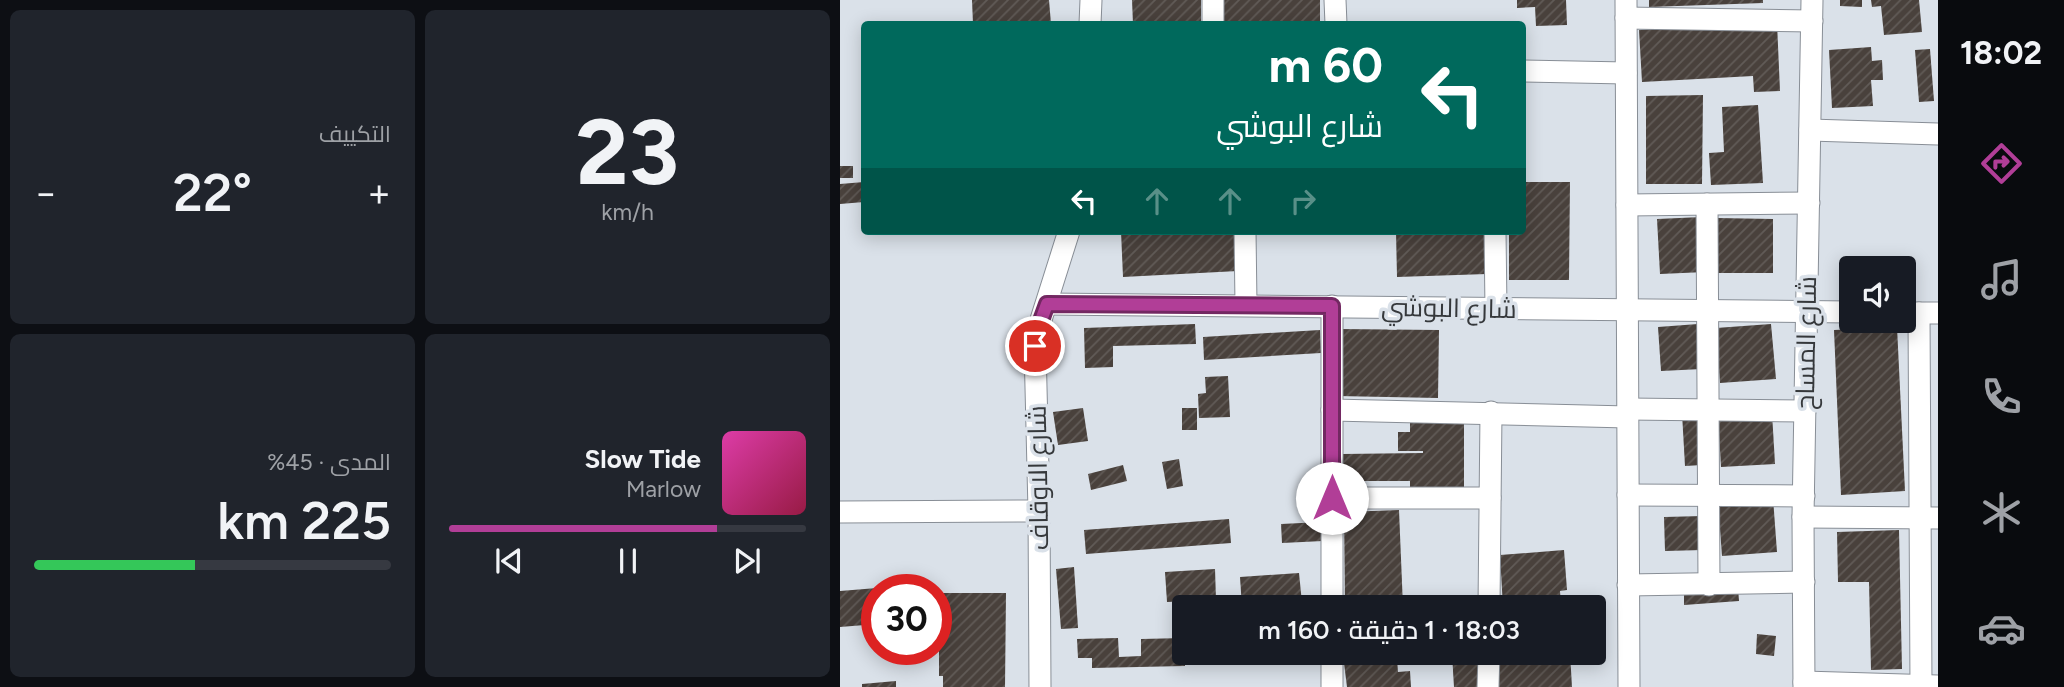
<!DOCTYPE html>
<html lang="ar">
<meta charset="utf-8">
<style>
body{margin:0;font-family:Figtree,Cairo,sans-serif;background:#20242c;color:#f1f3f6;direction:rtl;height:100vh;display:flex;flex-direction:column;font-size:26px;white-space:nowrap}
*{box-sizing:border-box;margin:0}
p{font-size:23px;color:#9ea1a6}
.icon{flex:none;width:38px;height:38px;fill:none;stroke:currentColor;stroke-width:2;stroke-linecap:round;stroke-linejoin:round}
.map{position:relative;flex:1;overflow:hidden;direction:ltr}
.drawer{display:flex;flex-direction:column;gap:10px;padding:10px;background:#0d0f14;width:840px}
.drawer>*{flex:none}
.guide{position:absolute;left:21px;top:21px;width:665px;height:214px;border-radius:7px;box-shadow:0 4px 18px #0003;direction:rtl;background:#00695c;color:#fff;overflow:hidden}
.tools{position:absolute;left:999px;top:256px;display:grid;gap:14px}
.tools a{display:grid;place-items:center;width:77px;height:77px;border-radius:7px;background:#171b24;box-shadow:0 4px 18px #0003;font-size:35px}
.speed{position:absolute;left:21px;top:574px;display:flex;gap:14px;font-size:35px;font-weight:700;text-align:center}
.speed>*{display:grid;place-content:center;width:91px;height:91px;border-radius:50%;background:#171b24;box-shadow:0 4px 18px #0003;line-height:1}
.speed .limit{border:10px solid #d22;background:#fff;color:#111}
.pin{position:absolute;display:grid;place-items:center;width:60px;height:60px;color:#fff;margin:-30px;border:4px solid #fff;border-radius:50%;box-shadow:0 2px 7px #0007}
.me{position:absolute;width:77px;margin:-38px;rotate:0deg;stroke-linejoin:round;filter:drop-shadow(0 0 5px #0008)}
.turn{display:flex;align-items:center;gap:24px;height:147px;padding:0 28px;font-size:32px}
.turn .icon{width:91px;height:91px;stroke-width:2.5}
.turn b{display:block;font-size:49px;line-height:60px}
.lanes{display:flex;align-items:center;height:66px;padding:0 28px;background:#0003;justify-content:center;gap:35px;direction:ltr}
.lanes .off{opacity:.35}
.big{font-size:52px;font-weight:600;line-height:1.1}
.drawer .tile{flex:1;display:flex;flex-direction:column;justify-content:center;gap:10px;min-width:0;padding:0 24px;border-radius:10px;background:#20242c}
.drawer .dial{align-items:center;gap:0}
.dial b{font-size:91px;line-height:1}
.song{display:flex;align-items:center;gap:21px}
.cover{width:84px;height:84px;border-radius:10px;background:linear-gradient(135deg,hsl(320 70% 55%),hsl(340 70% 35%))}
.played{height:7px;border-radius:4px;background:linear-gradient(90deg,#b13e97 75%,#363941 75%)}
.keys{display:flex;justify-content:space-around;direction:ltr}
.heat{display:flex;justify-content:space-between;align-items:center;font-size:38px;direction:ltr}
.charge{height:10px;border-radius:5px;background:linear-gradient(90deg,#34c759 45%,#363941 0)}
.drawer .tiles{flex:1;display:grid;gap:10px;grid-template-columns:repeat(2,1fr)}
.trip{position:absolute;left:332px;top:595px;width:434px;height:70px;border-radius:7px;background:#171b24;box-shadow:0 4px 18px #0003;font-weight:600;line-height:70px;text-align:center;direction:rtl}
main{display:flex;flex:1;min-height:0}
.dock{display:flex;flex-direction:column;width:126px;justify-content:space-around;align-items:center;background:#090b0e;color:#9ea1a6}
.dock .icon{width:49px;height:49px}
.dock .active{color:#b13e97}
.dock b{font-size:32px;color:#f1f3f6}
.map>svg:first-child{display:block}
.building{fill:url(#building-hatch)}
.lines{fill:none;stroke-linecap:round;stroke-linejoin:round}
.minor-casing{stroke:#888e96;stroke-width:23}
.minor{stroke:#fff;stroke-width:21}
.route-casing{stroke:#732862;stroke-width:18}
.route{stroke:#b13e97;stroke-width:12}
.labels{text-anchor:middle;stroke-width:7;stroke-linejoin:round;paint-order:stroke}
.street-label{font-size:26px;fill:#35383b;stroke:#dae1e9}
</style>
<main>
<nav class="dock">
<b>18:02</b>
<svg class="icon active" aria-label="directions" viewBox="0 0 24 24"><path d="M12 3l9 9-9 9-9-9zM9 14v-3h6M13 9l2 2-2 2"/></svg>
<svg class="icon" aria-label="music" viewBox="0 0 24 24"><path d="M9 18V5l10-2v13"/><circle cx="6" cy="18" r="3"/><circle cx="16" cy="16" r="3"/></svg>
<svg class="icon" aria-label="phone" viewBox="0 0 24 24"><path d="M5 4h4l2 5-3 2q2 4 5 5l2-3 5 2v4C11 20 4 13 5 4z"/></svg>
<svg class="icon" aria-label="climate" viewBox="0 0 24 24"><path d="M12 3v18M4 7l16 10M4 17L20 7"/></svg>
<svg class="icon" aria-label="car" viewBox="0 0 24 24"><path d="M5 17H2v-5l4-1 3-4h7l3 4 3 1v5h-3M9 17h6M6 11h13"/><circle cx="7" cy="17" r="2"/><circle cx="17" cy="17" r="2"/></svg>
</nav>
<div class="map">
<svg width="1098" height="687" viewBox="0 0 1098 687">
<defs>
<pattern id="building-hatch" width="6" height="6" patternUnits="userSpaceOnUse" patternTransform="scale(1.75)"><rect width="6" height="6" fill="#49413c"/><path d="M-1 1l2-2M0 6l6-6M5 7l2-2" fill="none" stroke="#615b57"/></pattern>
</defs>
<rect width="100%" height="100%" fill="#dae1e9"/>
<g class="building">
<path d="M132 0H209L211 24H133Z"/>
<path d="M292 0H361V24H293Z"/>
<rect x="376" y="0" width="104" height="24"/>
<path d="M677 0H726L727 25 696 26 695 7 677 8Z"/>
<path d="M809 0H923V3L809 7Z"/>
<path d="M1000 0H1022V7L1000 6Z"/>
<path d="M1031 0H1079L1082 32 1044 35 1041 6 1032 7Z"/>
<path d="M937 23 940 91 914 92 913 76 802 82 799 30Z"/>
<path d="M1031 47 1032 61 1042 60 1043 80H1031L1033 106 992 108 989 50Z"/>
<path d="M1090 49 1094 101 1079 102 1075 50Z"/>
<path d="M863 95 862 184H806V96Z"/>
<path d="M918 105 923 183 871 185 869 153 884 152 882 107Z"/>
<rect x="0" y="166" width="13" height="12"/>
<path d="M24 182V202L0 204V184Z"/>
<path d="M682 182H730L729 280H669V231H682V224H686V219H682Z"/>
<path d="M862 217 865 272 820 274 817 219Z"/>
<path d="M877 218 933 219V273H876Z"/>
<path d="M281 231H394L398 271 283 277Z"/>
<path d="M556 231H646L647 274 557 277Z"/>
<path d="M355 324 356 344 273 346V367L245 368 244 328Z"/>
<path d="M858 324 862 369 821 371 818 327Z"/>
<path d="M931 324 936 379 880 383 876 328Z"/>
<path d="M1057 327 1065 491 1001 495 994 330Z"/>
<path d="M498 329 599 330 598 398 497 396Z"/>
<path d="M480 330 481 353 364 360 363 337Z"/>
<path d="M388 376 390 417 359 418 358 394 366 393 365 377Z"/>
<path d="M243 408 248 441 218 445 213 412Z"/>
<rect x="342" y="408" width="15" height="22"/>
<path d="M859 411 862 465 845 466 842 413Z"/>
<path d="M932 413 935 464 881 467 878 416Z"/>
<path d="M624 422V488H570V481H502V454L583 453V451H558V432H570V423Z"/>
<path d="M339 459 343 486 327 489 322 462Z"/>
<path d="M283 465 287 481 251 490 248 474Z"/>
<path d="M933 498 937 552 882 556 878 502Z"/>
<path d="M559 510 563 607H505L504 512Z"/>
<path d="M863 516V550L825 551 824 517Z"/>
<path d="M389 519 391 543 246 554 244 530Z"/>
<path d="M482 522 483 541 442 543 441 524Z"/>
<path d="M1059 530 1062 669 1031 670 1029 582H998L997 532Z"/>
<path d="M724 550 727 590 720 591 721 606 663 607 660 555Z"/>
<path d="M234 567 238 628 221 629 216 569Z"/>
<path d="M375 569 376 600 327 602 325 572Z"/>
<path d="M459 573 462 603 402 607 400 577Z"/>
<path d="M37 588V624L0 627V591Z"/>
<path d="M898 588 899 601 844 605V592Z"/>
<path d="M99 593H166L165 687H103V676H99Z"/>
<path d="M917 634 936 636 934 656 916 654Z"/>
<path d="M278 638 279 657 301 656V639L344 638 345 666 252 668V658H238L237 639Z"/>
<path d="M416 653H485V656L417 662Z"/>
<path d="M633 653H730L732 687H614L612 654Z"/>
<path d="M557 659 558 672 570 671 571 687H507L504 663Z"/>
<path d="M56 681V687H22V684Z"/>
</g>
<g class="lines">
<defs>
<g id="minor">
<path d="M373 0V24"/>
<path d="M495 0 496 24"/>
<path d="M786 0 789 687"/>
<path d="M786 18 972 21"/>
<path d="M250 24 251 0"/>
<path d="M682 71 786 73"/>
<path d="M970 130 1098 134"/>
<path d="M867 204 869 585"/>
<path d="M787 205 969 203"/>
<path d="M405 231 406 304"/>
<path d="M655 231 656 309"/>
<path d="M207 304 1012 312"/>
<path d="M492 306V607"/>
<path d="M1064 313H1098"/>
<path d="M1079 313 1081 687"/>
<path d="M788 409 965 411"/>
<path d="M492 410 788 417"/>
<path d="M788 495 964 496"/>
<path d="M492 498H650"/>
<path d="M0 512 199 511"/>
<path d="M963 517 1098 518"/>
<path d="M788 585 964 582"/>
<path d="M649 607 651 412"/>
<path d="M492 653V687"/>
<path d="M964 682 1098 686"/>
<path d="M200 687 199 511 195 346 199 326 229 231"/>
<path d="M648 687 649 653"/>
<path d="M964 687 963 517 972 0"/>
</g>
</defs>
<use href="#minor" class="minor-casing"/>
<use href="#minor" class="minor"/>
</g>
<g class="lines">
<defs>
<path id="route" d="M195 346 199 326 207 304 492 306V498"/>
</defs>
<use href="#route" class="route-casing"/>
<use href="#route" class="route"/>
</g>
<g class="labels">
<g class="street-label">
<text transform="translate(609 308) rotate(1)" y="9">شارع البوشي</text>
<text transform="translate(966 343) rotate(-89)" y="9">شارع المساح</text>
<text transform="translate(198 478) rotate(-91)" y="9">شارع الاوقاف</text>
</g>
</g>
</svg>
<div class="tools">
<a><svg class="icon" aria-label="sound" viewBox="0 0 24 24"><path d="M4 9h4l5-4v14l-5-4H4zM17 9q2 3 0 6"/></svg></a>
</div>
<div class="speed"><div class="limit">30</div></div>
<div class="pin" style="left:195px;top:346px;background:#d93025"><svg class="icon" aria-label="arrive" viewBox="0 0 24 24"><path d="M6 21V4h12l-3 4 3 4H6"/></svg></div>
<svg class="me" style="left:492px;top:498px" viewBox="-20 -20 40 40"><circle r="19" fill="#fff"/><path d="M0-13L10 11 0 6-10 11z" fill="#b13e97"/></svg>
<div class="trip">18:03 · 1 دقيقة · 160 m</div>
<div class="guide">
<div class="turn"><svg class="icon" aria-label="left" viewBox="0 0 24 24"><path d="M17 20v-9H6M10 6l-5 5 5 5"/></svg><div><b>60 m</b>شارع البوشي</div></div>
<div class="lanes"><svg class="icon" aria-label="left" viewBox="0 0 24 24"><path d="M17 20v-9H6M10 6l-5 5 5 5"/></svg><svg class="icon off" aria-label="ahead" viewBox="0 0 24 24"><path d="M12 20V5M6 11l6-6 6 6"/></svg><svg class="icon off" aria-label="ahead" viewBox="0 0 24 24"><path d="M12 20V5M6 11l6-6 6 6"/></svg><svg class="icon off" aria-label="right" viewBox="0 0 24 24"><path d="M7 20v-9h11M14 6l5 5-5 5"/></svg></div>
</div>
</div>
<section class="drawer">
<div class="tiles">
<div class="tile dial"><b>23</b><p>km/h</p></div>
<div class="tile"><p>التكييف</p>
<div class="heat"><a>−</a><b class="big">22°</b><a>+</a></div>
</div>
<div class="tile">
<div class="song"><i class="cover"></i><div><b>Slow Tide</b><p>Marlow</p></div></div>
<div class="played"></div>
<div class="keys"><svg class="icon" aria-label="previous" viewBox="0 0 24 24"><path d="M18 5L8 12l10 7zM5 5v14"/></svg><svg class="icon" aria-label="pause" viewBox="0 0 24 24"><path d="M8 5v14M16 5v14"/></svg><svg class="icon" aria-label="next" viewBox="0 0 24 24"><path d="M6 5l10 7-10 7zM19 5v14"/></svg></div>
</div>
<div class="tile"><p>المدى · 45%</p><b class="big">225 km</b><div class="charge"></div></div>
</div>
</section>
</main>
